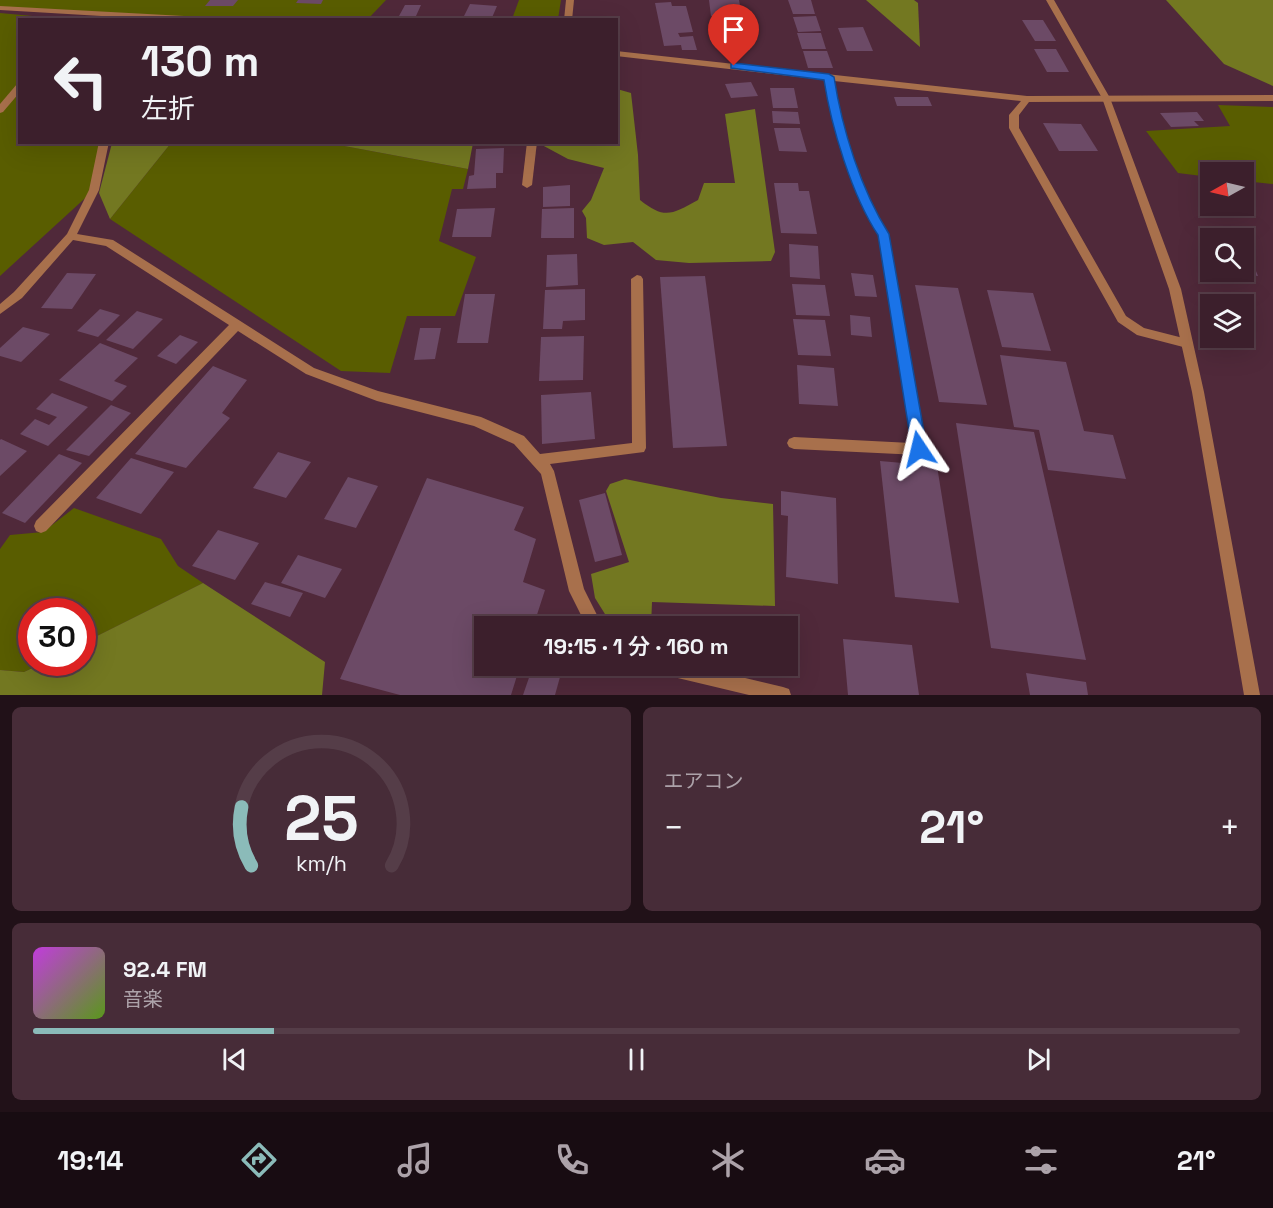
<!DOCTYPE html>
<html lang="ja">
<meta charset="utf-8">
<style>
body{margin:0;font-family:"Space Grotesk","Noto Sans JP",sans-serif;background:#472c38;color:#f1f3f6;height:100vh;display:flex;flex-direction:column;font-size:22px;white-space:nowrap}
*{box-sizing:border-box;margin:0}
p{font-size:20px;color:#aca2a9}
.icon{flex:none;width:33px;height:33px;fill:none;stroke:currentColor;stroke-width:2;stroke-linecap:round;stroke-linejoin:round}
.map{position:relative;height:695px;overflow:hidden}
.side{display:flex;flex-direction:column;gap:12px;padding:12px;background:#211118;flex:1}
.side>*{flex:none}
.hud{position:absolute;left:18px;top:18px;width:600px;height:126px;border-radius:0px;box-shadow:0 6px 24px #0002,0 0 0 2px #553d48;background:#3c1f2c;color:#f1f3f6;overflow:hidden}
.needle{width:39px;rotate:262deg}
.controls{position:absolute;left:1200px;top:162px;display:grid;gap:12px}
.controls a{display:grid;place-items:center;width:54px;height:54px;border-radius:0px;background:#3c1f2c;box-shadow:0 6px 24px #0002,0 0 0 2px #553d48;font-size:30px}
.speed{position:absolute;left:18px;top:598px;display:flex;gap:12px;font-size:30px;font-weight:700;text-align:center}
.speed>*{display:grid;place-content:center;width:78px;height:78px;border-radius:50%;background:#3c1f2c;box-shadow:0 6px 24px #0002,0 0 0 2px #553d48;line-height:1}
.speed .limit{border:9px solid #d22;background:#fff;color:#111}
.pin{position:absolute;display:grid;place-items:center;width:51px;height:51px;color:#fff;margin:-62px -26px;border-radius:50% 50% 50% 0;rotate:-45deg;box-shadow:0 0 6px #0007}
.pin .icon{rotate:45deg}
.me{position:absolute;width:66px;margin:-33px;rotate:350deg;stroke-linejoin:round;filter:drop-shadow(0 0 4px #0008)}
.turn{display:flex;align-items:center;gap:21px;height:126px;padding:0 24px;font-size:27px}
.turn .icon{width:78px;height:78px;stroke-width:2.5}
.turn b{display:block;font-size:42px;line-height:51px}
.big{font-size:45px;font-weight:600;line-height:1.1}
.side .tile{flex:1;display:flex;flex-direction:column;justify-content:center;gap:9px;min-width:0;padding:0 21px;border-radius:9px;background:#472c38}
.side .dial{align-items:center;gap:0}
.dial svg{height:156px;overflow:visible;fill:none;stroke:#553d48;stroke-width:7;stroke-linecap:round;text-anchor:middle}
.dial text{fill:#f1f3f6;stroke:none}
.song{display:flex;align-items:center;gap:18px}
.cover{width:72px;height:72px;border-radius:9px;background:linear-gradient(135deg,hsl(290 70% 55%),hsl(90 70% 35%))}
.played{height:6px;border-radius:3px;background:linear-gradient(90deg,#8bbbb9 20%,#553d48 20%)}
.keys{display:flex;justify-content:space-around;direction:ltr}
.heat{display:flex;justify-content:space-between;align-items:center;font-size:33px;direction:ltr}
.side .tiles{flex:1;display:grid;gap:12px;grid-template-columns:1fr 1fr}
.tile:last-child{grid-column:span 2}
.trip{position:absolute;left:474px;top:616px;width:324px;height:60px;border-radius:0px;background:#3c1f2c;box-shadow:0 6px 24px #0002,0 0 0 2px #553d48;font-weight:600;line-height:60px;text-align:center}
.tab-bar{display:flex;height:96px;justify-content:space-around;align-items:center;background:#180c12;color:#aca2a9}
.tab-bar .icon{width:42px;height:42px}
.tab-bar .on{color:#8bbbb9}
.tab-bar b{font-size:27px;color:#f1f3f6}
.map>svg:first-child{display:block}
.green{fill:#595d00}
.forest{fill:#737821}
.building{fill:#6c4a66}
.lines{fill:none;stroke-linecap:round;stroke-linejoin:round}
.service{fill:#a8704c;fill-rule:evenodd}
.minor{fill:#a8704c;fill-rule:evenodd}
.tertiary{fill:#a8704c;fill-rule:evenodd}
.route{fill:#1a73e8;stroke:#114b97;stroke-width:1.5}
</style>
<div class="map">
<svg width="1273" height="695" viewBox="0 0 1273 695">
<rect width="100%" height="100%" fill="#50293a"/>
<g class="green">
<path d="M0 0H386L367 20 223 19 0 7Z"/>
<path d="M519 0H561L558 19H512Z"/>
<path d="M0 13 65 19 20 20V142L104 143 94 190 0 276Z"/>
<path d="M1218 105 1273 107V184L1244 181V172H1210V177L1178 173 1146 131 1230 126Z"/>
<path d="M171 143H328L468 169 463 189H452L439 241 476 257 455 316H407L390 373 341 371 110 219Z"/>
<path d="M74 508 161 539 178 566 203 583 83 643 82 612H32V663H43L24 672 0 670V549L10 535 43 532Z"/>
</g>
<g class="forest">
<path d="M866 0H914L918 3 920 47Z"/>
<path d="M1166 0H1273V86L1224 64Z"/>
<path d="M617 89 631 93 638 155 640 200C665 220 672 214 698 200L704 183H735L725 114 755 109 775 252 771 261 689 263 656 260 633 242 604 245 587 238 586 218 582 211 591 200 604 168 568 159 542 145V143L616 142Z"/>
<path d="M112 143H171L110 219 99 193Z"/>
<path d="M328 143H473L468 169Z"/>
<path d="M625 479 721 498 773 504 775 606 652 602 651 627H613L595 598 591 574 629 562 606 491 610 484Z"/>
<path d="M203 583 325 662 322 695H0V670L24 672 43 663H82L83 643Z"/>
</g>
<g class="building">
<path d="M210 0H238L233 6H205Z"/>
<path d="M298 0H323L321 4 296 3Z"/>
<path d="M709 0H739L742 16H711Z"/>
<path d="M788 0H811L815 14H793Z"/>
<path d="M671 2 672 6H686L693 32 678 33 680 37 693 36 697 50H682L681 45 664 46 655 3Z"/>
<path d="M470 4 497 6 491 20 463 18Z"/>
<path d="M405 5H421L416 16H399Z"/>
<path d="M816 16 821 31 798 32 793 17Z"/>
<path d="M1022 20H1043L1056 41H1035Z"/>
<path d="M745 21 750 50H718L713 22Z"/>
<path d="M863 27 873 51H847L838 28Z"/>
<path d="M797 33H821L826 49H802Z"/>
<path d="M1034 49H1056L1069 72H1047Z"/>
<path d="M803 51H827L833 68H808Z"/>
<path d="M751 82 758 96 731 98 725 84Z"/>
<path d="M770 88H794L798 108H773Z"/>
<path d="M894 97H928L932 106H897Z"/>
<path d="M772 111 798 112 800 124 773 123Z"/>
<path d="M1197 112 1204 121H1194L1199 126 1171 127 1160 113Z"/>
<path d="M1043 123 1081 124 1098 151H1059Z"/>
<path d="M774 128H800L807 152 779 151Z"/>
<path d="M504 148 503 173H496V188L467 189 469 176 474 175 476 149Z"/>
<path d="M774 183H798L799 191H809L817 234 781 233Z"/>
<path d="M570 185V206L543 207V187Z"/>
<path d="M495 208 491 237H452L457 209Z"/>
<path d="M574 208V238H541L542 209Z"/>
<path d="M1214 228 1240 231 1243 238H1219Z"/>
<path d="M1244 241 1258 276 1237 273 1244 272Z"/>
<path d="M789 244 818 246 820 279 790 277Z"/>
<path d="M577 254 578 285 546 287 547 255Z"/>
<path d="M67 273 96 274 72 309 41 308Z"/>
<path d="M851 273 873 275 877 297 855 296Z"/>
<path d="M705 276 727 446 673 448 660 277Z"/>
<path d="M792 284 825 285 830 316 796 315Z"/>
<path d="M915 285 958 288 987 405 939 402Z"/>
<path d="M585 289V320L563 321 562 329H543L545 290Z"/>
<path d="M987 290 1033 293 1051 351 1002 347Z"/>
<path d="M465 294H495L488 343H457Z"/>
<path d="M100 309 120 315 98 337 77 331Z"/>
<path d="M137 311 163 319 133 349 106 340Z"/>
<path d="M850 315 870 317 872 337 851 335Z"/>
<path d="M793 319 825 320 831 356 798 355Z"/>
<path d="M23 327 50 334 21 362 0 356V348Z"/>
<path d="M420 328H441L435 359 414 360Z"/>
<path d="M180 335 198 342 176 364 157 356Z"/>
<path d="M584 336 583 380 539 381 541 337Z"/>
<path d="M100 343 138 358 114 381 127 386 112 401 59 380Z"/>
<path d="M1000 355 1066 362 1084 431 1113 435 1126 479 1048 470 1039 430 1014 427Z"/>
<path d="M797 365 834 368 838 406 799 404Z"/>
<path d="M213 366 247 380 222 413 230 418 186 468 135 454Z"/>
<path d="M591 392 595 439 542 444 541 395Z"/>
<path d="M52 393 88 407 48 446 20 434 35 419 49 425 57 417 36 409Z"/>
<path d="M111 405 131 413 89 456 66 450Z"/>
<path d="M956 423 1034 432 1086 660 991 648Z"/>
<path d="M1 439 27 451 0 476V440Z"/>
<path d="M278 452 311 462 286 498 253 488Z"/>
<path d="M59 454 82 463 25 523 2 513Z"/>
<path d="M131 458 174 472 141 514 96 498Z"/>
<path d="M880 461 937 466 959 603 895 597Z"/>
<path d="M348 477 378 486 356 528 324 519Z"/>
<path d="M427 478 524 507 514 530 536 539 523 582 545 590 533 627H484V666H520L511 695H400L340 679Z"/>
<path d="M781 491 836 498 838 584 786 577 788 516 781 515Z"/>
<path d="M605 493 622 555 595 562 579 500Z"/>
<path d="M218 530 259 543 235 580 192 566Z"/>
<path d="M298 555 342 569 325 598 281 583Z"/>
<path d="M265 582 303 593 290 617 251 604Z"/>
<path d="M843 639 912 645 919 695H848Z"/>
<path d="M532 669 560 677 555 695H523Z"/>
<path d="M1026 673 1086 682 1088 695H1030Z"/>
</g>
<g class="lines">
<g class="service">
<path d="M566 0H574L572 20H564Z"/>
<path d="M527 142H537L532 185 527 188 522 185Z"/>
</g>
<g class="minor">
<path d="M0 6 221 18 225 20H169L0 10Z"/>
<path d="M616 51 1027 96 1273 95V101L1029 102 1019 115V128L1126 316 1144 328 1191 340 1193 343 1191 346 1187 348 1137 335 1118 322 1009 128V115L1021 101 834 81 841 116 854 159 870 200 889 235 926 449 924 453 919 455 794 449 789 447 787 443 789 439 794 437 911 443 879 235 860 200 844 159 832 116 825 80 616 56Z"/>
<path d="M17 84H20V92L3 112 0 113V104Z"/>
<path d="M99 142H109L99 190 77 234 113 240 314 368 378 391 481 417 524 436 540 454 632 443 631 279 637 275 641 276 643 279 646 448 644 452 550 464 554 471 584 589 603 627H587L569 591 541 474 514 444 474 426 377 401 306 374 238 331 46 531 41 533 36 531 34 526 36 521 229 325 106 246 73 240 22 298 0 314V304L14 292 67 234 89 190Z"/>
<path d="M653 666H695L783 687 789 689 791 695H749L661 674 655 672Z"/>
</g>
<path class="tertiary" d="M1046 0H1054L1110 98 1181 289 1204 392 1260 695H1244L1192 392 1169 289 1102 98Z"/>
</g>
<path class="route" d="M734 63 829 74 834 77C842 129 861 190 889 234L927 449 925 453 919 455 914 453 912 449 878 235C852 196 831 126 824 80L731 68V64Z"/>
</svg>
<div class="controls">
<a><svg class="needle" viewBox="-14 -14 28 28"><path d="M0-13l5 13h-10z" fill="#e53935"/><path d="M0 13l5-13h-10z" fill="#aca2a9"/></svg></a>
<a><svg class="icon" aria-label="search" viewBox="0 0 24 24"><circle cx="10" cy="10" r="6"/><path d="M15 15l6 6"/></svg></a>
<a><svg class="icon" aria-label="layers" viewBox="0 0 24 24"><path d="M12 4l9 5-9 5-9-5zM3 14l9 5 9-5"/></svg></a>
</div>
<div class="speed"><div class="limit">30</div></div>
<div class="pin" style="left:734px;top:66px;background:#d93025"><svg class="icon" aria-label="arrive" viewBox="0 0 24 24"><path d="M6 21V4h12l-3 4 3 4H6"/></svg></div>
<svg class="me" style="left:919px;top:449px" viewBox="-20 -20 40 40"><path d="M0-17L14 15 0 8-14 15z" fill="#1a73e8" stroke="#fff" stroke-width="4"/></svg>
<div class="trip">19:15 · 1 分 · 160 m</div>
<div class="hud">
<div class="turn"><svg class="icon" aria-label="left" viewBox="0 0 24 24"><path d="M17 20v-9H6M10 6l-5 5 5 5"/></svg><div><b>130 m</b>左折</div></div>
</div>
</div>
<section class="side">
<div class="tiles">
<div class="tile dial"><svg viewBox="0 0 100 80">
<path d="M14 69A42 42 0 1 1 86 69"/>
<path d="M14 69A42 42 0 0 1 9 39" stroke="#8bbbb9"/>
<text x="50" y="56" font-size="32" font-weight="700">25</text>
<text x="50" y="72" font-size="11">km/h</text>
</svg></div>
<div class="tile"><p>エアコン</p>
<div class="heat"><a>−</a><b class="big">21°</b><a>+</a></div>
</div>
<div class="tile">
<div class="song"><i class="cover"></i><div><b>92.4 FM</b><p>音楽</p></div></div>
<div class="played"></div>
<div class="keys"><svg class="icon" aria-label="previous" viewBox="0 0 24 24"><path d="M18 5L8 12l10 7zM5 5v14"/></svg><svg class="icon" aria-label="pause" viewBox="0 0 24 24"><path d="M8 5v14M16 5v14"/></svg><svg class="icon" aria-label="next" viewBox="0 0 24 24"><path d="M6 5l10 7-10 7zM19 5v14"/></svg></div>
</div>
</div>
</section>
<nav class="tab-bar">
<b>19:14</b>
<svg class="icon on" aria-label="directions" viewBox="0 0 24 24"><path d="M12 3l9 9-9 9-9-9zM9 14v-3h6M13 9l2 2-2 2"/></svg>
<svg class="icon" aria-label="music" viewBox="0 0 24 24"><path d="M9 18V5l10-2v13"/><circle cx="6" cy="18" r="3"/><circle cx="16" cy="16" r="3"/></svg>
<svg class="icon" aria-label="phone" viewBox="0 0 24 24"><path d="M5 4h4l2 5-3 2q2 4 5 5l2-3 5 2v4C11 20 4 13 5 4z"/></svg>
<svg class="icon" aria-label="climate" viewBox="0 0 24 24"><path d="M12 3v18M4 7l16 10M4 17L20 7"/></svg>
<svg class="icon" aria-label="car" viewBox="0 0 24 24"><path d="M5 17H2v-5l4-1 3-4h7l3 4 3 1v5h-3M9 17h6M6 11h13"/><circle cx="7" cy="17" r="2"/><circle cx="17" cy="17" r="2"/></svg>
<svg class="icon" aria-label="filters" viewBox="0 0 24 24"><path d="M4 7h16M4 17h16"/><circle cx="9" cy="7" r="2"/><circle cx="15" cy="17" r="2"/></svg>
<b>21°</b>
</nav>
